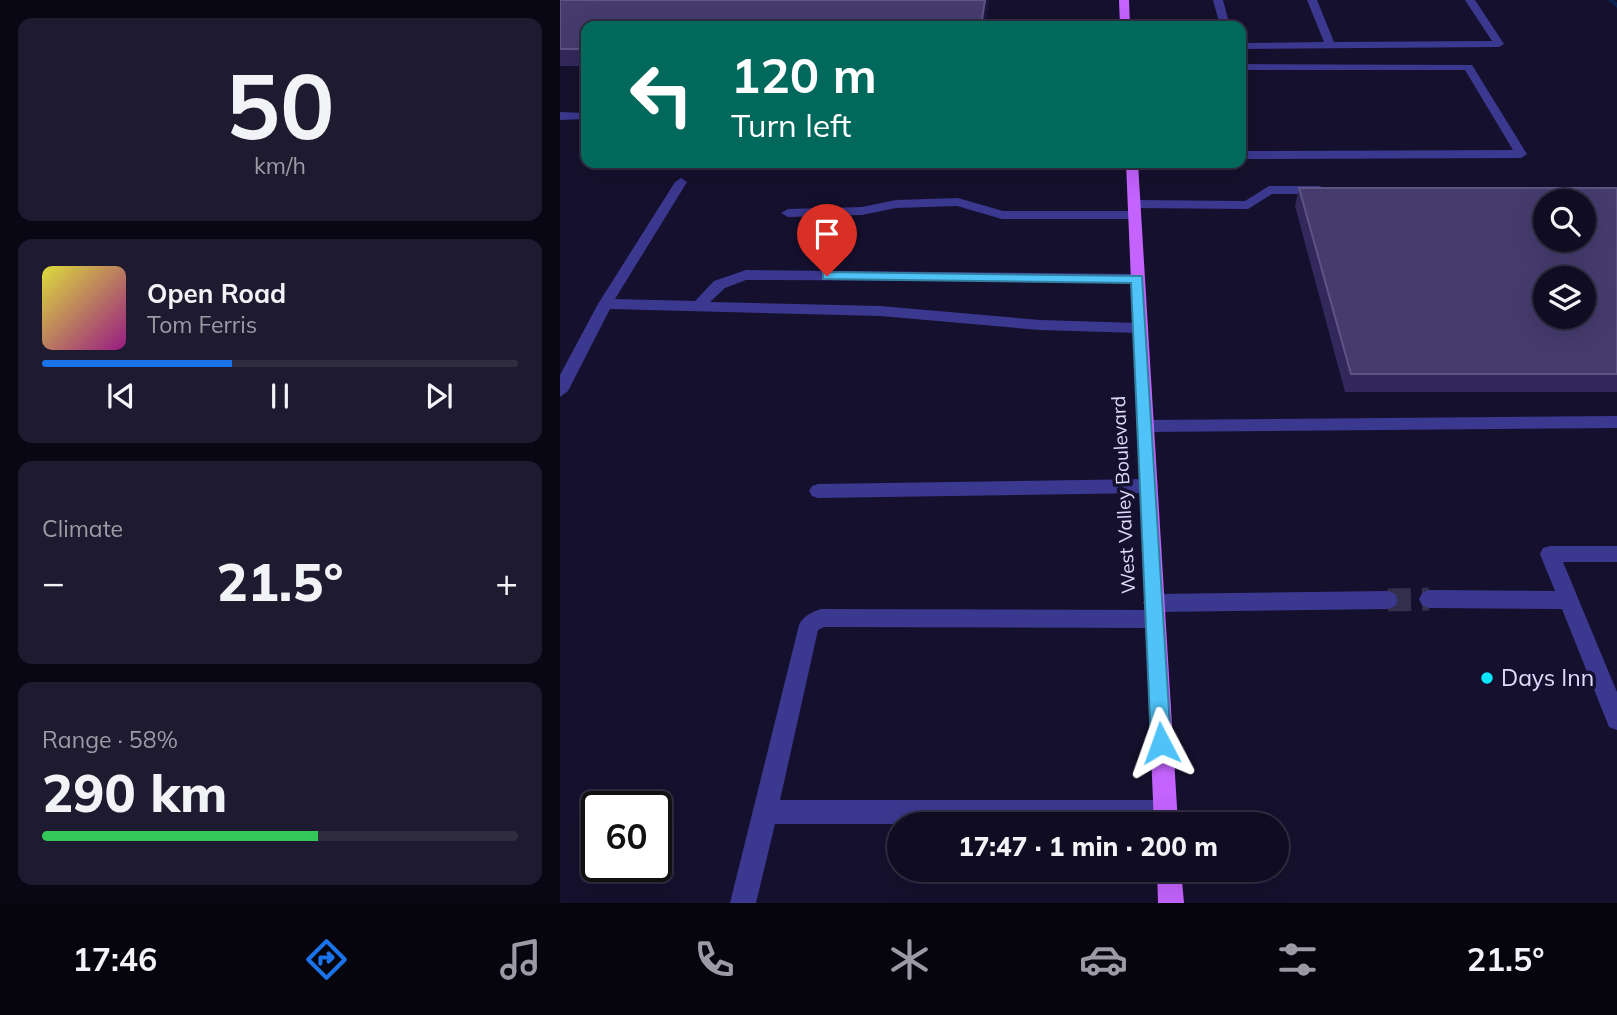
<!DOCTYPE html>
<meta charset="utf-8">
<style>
body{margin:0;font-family:Mulish,sans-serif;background:#1e1a2f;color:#f1f3f6;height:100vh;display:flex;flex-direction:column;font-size:26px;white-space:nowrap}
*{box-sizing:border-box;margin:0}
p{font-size:23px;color:#9c9ba5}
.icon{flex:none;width:38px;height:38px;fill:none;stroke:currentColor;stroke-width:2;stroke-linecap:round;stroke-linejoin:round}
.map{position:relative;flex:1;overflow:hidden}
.details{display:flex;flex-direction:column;gap:18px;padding:18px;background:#090713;width:560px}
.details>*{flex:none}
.hud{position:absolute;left:21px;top:21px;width:665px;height:147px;border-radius:14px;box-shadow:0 7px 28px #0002,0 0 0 2px #302c40;background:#00695c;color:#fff;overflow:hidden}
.controls{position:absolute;left:973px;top:189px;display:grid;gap:14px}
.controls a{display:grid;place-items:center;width:63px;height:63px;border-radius:50%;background:#100c22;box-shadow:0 7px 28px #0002,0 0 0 2px #302c40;font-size:35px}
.speed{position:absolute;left:21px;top:791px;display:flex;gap:14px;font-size:35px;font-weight:700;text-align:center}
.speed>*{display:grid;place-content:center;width:91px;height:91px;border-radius:50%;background:#100c22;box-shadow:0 7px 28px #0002,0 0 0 2px #302c40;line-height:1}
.speed .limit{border:4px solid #111;border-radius:10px;background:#fff;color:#111}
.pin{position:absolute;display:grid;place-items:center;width:60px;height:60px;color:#fff;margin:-72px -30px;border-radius:50% 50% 50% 0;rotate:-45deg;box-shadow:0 0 7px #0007}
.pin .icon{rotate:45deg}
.me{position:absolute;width:77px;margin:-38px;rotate:356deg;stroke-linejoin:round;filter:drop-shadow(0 0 5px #0008)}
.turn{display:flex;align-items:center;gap:24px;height:147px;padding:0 35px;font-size:32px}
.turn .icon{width:91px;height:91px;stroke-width:2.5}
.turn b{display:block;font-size:49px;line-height:60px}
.big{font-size:52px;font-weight:800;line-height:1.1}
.details .card{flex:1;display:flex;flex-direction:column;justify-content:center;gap:10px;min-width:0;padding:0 24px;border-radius:14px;background:#1e1a2f}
.details .dial{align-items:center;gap:0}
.dial b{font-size:91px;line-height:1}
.song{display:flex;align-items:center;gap:21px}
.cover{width:84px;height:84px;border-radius:10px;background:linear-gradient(135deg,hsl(60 70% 55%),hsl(310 70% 35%))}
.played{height:7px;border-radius:4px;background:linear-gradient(90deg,#1a73e8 40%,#302c40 40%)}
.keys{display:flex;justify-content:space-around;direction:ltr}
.heat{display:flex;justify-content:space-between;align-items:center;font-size:38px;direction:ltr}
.charge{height:10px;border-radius:5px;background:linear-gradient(90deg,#34c759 58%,#302c40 0)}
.trip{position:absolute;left:327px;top:812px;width:402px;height:70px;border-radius:35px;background:#100c22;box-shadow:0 7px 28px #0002,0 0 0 2px #302c40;font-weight:800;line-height:70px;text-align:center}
.dock{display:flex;height:112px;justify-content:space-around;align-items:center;background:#06050e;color:#9c9ba5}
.dock .icon{width:49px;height:49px}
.dock .selected{color:#1a73e8}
.dock b{font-size:32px;color:#f1f3f6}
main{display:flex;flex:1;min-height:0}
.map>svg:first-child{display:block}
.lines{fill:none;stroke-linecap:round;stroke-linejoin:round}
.stream{fill:#092452;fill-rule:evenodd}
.minor-tunnel{stroke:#332f4c;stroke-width:23;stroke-dasharray:23 11;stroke-linecap:butt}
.minor{fill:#3b388f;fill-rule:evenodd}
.major{fill:#c463ff;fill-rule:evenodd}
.wall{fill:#32285b}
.shaded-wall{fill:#1f1641}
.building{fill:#453b6d;stroke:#5d5484;stroke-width:2;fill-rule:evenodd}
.route{fill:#4fc3f7;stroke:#337fa1;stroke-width:2}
.poi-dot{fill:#08e6ff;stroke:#15102d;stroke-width:2.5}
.labels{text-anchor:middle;stroke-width:7;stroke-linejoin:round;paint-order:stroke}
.street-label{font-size:19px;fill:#e0dcff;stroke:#15102d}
.near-poi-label{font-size:23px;fill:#e0dcff;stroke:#15102d;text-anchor:start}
</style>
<main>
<section class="details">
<div class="card dial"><b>50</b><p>km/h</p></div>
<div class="card">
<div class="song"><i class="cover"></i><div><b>Open Road</b><p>Tom Ferris</p></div></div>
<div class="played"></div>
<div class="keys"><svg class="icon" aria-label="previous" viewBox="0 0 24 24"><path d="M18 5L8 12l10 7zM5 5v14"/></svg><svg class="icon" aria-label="pause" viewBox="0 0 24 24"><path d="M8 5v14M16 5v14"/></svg><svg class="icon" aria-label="next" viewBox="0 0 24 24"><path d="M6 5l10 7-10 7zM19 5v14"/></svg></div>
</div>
<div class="card"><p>Climate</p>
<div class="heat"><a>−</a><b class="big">21.5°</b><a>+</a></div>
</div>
<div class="card"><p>Range · 58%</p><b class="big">290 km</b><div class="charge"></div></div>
</section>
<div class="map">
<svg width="1057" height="903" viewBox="0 0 1057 903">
<rect width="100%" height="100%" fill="#15102d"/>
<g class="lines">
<path class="stream" d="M1048 0H1054L1057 3V8Z"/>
<path class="minor-tunnel" d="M828 600 869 599"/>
<g class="minor">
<path d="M653 0H663L670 26H660Z"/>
<path d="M747 0H757L774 42 932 41 905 0H915L944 44 939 47 681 49V43L764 42Z"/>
<path d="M681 64 912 65 967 154 961 158 681 159V151L953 150 905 70H681Z"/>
<path d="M0 112 26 113V119L0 120Z"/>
<path d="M121 178 127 182 55 299 135 301 154 281 186 270 577 274 584 279 582 282 186 280 165 288 150 302 320 306 480 320 579 323 587 328 579 333 480 330 320 316 50 309 8 391 0 397V375L38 304 115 182Z"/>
<path d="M709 186H760L766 190 760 194H712L688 209 574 208 567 204 574 200 685 201Z"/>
<path d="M398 198 443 211H574L581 215 574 219H442L397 206 336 208 302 215 228 217 221 213 228 209 302 207 336 200Z"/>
<path d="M1057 416V428L585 432 579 431 576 426 579 421 585 420Z"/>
<path d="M587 479 593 481 596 486 593 491 587 493 258 498 252 496 249 491 252 486 258 484Z"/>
<path d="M990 546H1057V562H1003L1057 692V730L1049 727 1002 609 869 608 862 605 859 599 862 593 869 590 995 591 980 554 983 548Z"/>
<path d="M828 591 835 594 838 600 835 606 828 609 599 612 604 619 601 625 594 628 264 627 258 630 220 800H605L613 804 617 812 613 820 605 824H215L196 903H170L239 625C243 616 252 612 261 609L588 610 583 603 586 597 593 594Z"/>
</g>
<g class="major">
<path d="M559 0H569L570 26H560Z"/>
<path d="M566 163H578L618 824H594Z"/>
<path d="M597 870H621L624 903H598Z"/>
</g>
</g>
<g class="wall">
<path d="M0 0H429L425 26H26V66H0Z"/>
<path d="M739 188H1057V392H785L735 206Z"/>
</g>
<path class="shaded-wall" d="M425 0H429L425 26H421Z"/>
<g class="building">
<path d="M0 0H425L421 26H26V49H0Z"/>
<path d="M739 188H1057V374H791ZM985 201H1024V240H985ZM985 278H1024V317H985Z"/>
</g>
<path class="route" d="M267 272 582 276 611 743 608 750 601 753 594 750 591 743 571 283 263 279V273Z"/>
<circle class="poi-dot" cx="927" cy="678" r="7"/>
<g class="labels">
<g class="street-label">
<text transform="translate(563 495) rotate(-93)" y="7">West Valley Boulevard</text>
</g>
<g class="near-poi-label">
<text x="941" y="686">Days Inn</text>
</g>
</g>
</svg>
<div class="controls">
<a><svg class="icon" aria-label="search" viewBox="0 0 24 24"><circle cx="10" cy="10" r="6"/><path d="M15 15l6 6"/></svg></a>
<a><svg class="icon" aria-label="layers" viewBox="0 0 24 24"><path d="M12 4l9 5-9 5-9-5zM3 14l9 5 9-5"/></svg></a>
</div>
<div class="speed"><div class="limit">60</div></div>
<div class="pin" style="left:267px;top:276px;background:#d93025"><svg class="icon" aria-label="arrive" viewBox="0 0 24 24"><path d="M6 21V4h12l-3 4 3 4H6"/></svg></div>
<svg class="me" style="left:601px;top:743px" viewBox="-20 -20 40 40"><path d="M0-17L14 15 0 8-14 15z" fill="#4fc3f7" stroke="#fff" stroke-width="4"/></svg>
<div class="trip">17:47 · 1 min · 200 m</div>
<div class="hud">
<div class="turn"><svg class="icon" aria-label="left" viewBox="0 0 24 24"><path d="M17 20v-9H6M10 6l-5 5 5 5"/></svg><div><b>120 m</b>Turn left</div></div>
</div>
</div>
</main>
<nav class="dock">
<b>17:46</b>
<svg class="icon selected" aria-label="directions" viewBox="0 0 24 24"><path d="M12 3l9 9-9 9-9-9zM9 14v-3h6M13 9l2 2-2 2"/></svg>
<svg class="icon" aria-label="music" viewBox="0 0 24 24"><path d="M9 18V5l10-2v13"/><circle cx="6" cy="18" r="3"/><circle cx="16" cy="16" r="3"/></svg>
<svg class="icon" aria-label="phone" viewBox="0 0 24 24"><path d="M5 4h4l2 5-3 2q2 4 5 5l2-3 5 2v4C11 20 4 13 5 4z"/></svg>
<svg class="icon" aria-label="climate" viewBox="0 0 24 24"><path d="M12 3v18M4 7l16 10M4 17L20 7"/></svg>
<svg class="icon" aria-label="car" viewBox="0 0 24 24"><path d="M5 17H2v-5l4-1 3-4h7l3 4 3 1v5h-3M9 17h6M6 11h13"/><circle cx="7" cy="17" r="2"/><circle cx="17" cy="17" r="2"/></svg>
<svg class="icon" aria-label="filters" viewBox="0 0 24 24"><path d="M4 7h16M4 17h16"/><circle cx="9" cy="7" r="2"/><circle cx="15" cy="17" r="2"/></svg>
<b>21.5°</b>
</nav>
